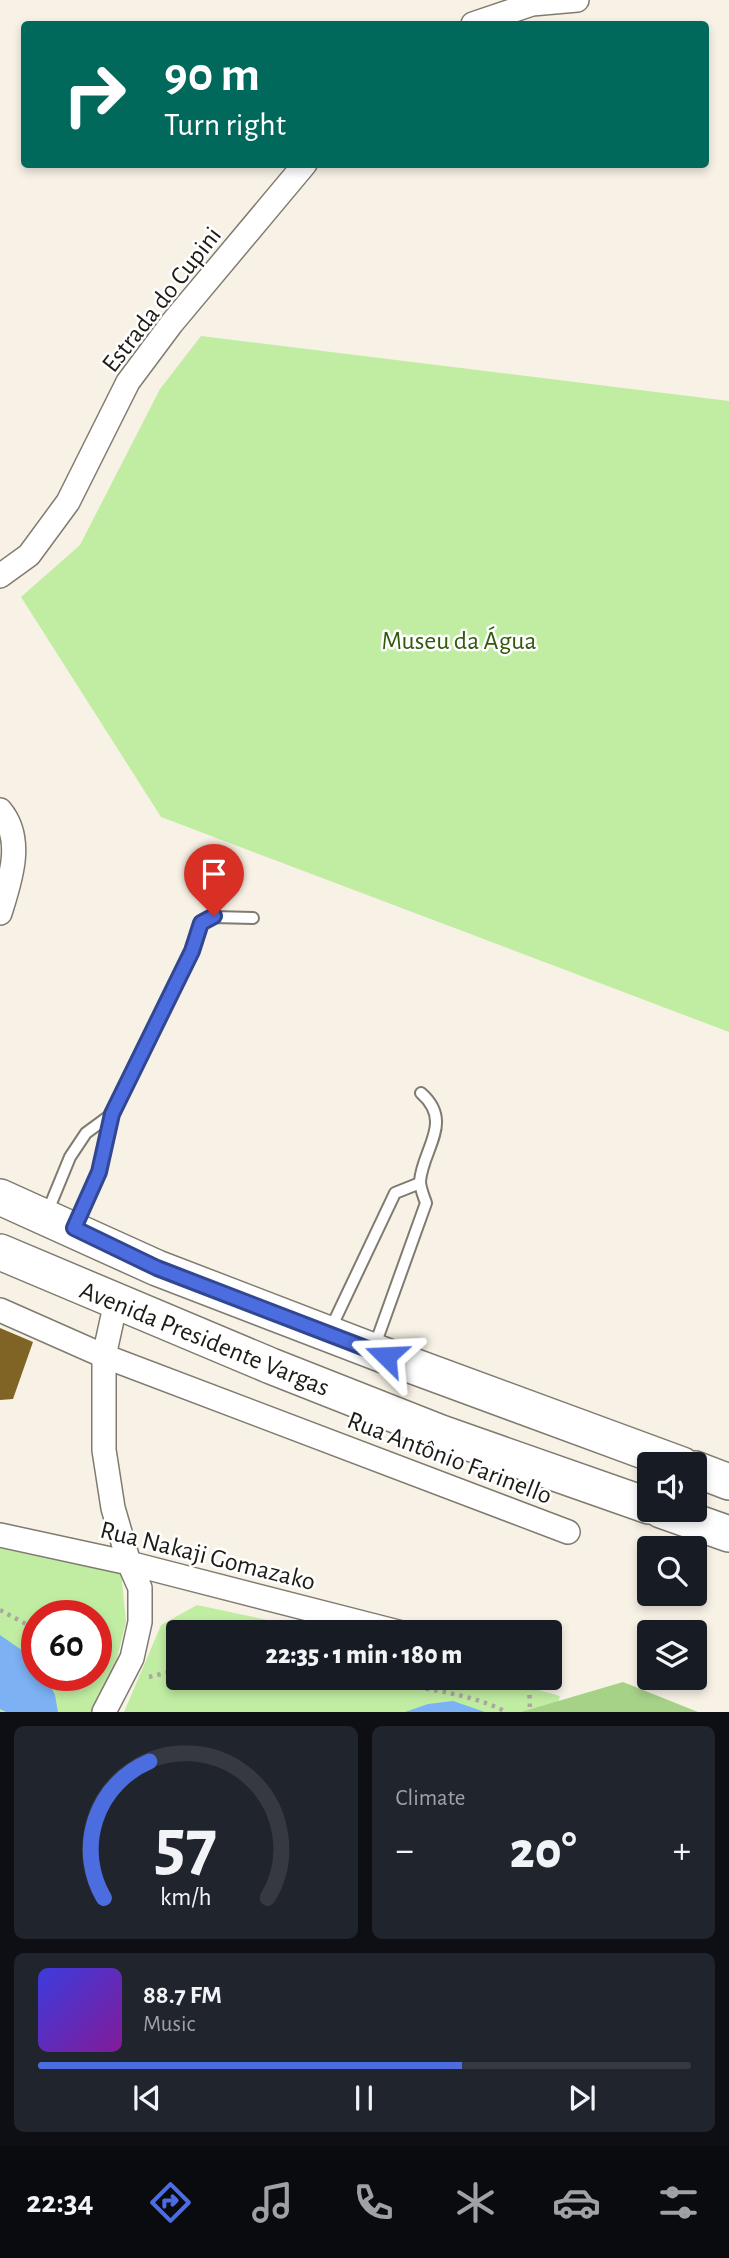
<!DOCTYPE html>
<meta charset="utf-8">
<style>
body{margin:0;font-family:"Alegreya Sans",sans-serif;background:#20242c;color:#f1f3f6;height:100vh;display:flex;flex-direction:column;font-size:26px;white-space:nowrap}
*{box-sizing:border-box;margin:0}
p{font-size:23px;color:#9ea1a6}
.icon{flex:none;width:38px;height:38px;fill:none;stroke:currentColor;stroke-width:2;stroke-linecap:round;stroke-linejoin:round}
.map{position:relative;height:1712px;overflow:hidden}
.side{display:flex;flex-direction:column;gap:14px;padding:14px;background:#0d0f14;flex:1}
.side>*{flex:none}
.guide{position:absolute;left:21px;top:21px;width:688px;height:147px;border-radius:7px;box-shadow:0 4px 10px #0003;background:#00695c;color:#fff;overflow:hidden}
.fabs{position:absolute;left:637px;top:1452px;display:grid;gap:14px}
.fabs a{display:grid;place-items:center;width:70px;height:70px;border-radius:7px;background:#171b24;box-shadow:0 4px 10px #0003;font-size:35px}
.speed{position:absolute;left:21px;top:1600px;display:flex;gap:14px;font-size:35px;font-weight:700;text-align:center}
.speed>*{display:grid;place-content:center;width:91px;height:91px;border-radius:50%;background:#171b24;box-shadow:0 4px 10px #0003;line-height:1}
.speed .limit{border:10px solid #d22;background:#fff;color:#111}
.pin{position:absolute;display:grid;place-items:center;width:60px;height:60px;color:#fff;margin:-72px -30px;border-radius:50% 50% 50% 0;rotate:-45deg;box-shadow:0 0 7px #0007}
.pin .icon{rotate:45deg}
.me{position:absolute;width:77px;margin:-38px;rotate:291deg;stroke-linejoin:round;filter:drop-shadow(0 0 5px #0008)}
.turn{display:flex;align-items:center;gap:24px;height:147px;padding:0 28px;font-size:32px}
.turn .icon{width:91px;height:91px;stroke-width:2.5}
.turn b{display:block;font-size:49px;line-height:60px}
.big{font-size:52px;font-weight:800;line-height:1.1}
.side .widget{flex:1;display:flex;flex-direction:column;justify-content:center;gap:10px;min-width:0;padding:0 24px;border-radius:10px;background:#20242c}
.side .dial{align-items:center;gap:0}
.dial svg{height:182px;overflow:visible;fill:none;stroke:#363941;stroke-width:7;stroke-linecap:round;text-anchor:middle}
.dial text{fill:#f1f3f6;stroke:none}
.song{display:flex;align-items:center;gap:21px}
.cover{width:84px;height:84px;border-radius:10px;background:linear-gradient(135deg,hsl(240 70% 55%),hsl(290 70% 35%))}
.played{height:7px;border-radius:4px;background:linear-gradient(90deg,#4c6de0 65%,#363941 65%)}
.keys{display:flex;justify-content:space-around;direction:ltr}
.heat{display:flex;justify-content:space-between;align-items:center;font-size:38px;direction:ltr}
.side .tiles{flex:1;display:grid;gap:14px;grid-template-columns:1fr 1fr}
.widget:last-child{grid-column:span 2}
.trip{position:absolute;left:166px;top:1620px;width:396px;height:70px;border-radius:7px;background:#171b24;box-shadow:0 4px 10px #0003;font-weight:800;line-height:70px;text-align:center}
.dock{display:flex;height:112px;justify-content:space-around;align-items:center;background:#090b0e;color:#9ea1a6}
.dock .icon{width:49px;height:49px}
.dock .selected{color:#4c6de0}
.dock b{font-size:32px;color:#f1f3f6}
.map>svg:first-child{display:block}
.green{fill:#c1eda3;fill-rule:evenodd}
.forest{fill:#a6d288}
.water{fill:#7cb2f3}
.building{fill:#806425}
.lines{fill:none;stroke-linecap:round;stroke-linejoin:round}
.lane-casing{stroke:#807b70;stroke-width:14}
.street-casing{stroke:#807b70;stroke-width:26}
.primary-casing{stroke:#807b70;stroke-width:38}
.path{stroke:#aca89e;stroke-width:4.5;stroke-dasharray:3.5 5;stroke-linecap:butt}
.lane{stroke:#fff;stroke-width:10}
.street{stroke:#fff;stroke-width:23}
.primary{stroke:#fff;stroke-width:35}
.route-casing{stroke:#314792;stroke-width:18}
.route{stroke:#4c6de0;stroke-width:12}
.labels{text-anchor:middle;stroke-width:5;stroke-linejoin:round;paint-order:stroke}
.street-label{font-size:26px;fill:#1d1b16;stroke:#fff}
.park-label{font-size:26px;fill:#335a0c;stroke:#fff}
</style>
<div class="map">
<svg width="729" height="1712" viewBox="0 0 729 1712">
<rect width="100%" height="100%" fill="#f8f2e6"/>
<g class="green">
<path d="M201 336 729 401V1032L161 817 21 597 80 545 160 389Z"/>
<path d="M0 1546 121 1571 126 1622 114 1671 91 1712H0ZM37 1615H96V1675H37Z"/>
<path d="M197 1605 328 1633H178V1678H495L560 1696 556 1712H124L161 1625Z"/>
</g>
<path class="forest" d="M623 1682 698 1712H521Z"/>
<g class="water">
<path d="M0 1635 33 1658 37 1662V1675H45L55 1695 58 1712H6L0 1709Z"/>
<path d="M453 1701 485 1712H405L428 1704Z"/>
</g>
<path class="building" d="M0 1328 33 1342 13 1399 0 1400Z"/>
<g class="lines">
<defs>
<g id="lane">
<path d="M47 1213 70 1157 86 1133 112 1114"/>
<path d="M75 1226 99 1172 112 1114 192 951 201 923 214 917 253 918"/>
<path d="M331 1328 395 1193 420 1183"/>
<path d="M375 1345 426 1203C424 1197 420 1188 420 1181 423 1148 454 1122 421 1093"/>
</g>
<g id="street">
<path d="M473 24 532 4 577 0"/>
<path d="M0 576 29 555 68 502 128 382 172 323 305 164"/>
<path d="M0 810C25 839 10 881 0 913"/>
<path d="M0 1310 104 1356 568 1532"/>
<path d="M0 1535 129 1563 402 1633"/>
<path d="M104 1712 132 1658 140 1622V1588L129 1563 113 1508 104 1450V1356L116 1302"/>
</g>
<g id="primary">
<path d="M0 1197 157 1268 386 1356 682 1465"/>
<path d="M0 1252 271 1366 441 1433 649 1506"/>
<path d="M695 1469 729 1482"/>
<path d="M661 1510 729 1534"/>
</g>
</defs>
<use href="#lane" class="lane-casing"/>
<use href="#street" class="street-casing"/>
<use href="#primary" class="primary-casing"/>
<g class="path">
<path d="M0 1610 37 1630"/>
<path d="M149 1677 178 1670"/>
<path d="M350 1678C396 1685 466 1690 506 1712"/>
<path d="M529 1678 530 1712"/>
</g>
<use href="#lane" class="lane"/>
<use href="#street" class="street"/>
<use href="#primary" class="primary"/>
</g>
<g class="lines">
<defs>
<path id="route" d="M214 916 201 923 192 951 112 1114 99 1172 74 1228 157 1268 386 1356"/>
</defs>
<use href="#route" class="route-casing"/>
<use href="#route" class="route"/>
</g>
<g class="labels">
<g class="street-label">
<text transform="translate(161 299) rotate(-52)" y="9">Estrada do Cupini</text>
<text transform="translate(205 1338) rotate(22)" y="9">Avenida Presidente Vargas</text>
<text transform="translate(450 1457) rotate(21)" y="9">Rua Antônio Farinello</text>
<text transform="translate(208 1555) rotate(14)" y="9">Rua Nakaji Gomazako</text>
</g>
<g class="park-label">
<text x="459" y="649">Museu da Água</text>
</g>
</g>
</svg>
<div class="fabs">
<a><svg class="icon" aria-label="sound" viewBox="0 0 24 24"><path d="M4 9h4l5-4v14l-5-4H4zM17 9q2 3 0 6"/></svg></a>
<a><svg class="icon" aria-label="search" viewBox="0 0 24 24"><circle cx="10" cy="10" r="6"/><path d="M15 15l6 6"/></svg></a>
<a><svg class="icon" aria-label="layers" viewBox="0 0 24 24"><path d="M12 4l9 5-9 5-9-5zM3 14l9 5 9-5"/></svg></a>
</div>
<div class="speed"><div class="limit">60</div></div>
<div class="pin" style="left:214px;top:916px;background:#d93025"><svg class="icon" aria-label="arrive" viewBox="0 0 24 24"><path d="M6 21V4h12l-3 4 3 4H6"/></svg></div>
<svg class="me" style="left:386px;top:1356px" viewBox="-20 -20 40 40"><path d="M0-17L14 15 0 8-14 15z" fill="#4c6de0" stroke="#fff" stroke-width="4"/></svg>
<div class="trip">22:35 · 1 min · 180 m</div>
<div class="guide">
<div class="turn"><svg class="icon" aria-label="right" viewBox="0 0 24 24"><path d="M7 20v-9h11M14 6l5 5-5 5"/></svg><div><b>90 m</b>Turn right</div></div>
</div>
</div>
<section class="side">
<div class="tiles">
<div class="widget dial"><svg viewBox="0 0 100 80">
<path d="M14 69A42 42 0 1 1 86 69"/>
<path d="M14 69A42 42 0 0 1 34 9" stroke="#4c6de0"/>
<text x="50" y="56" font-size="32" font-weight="700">57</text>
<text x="50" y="72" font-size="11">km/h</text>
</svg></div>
<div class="widget"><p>Climate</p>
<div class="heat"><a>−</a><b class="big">20°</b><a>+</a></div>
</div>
<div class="widget">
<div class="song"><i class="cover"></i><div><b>88.7 FM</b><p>Music</p></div></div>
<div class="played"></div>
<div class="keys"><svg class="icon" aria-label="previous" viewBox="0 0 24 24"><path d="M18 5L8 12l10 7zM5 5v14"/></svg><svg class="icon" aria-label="pause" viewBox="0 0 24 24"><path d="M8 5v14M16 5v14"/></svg><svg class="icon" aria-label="next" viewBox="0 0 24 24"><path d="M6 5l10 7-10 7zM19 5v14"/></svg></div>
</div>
</div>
</section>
<nav class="dock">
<b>22:34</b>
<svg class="icon selected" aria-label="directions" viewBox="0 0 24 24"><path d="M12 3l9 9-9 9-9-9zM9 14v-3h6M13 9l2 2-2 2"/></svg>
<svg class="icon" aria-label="music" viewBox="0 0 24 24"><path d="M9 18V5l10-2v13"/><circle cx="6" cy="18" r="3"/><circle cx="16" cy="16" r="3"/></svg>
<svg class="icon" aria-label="phone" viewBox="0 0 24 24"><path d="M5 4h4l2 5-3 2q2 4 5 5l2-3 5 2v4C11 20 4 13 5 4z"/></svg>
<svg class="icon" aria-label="climate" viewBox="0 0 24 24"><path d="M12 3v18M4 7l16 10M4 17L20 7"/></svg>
<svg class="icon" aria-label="car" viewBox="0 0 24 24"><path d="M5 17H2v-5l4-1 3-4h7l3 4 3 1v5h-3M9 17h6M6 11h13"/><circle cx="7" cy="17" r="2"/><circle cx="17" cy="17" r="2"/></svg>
<svg class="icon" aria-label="filters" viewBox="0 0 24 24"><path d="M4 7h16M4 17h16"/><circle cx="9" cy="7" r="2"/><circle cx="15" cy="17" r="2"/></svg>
</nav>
